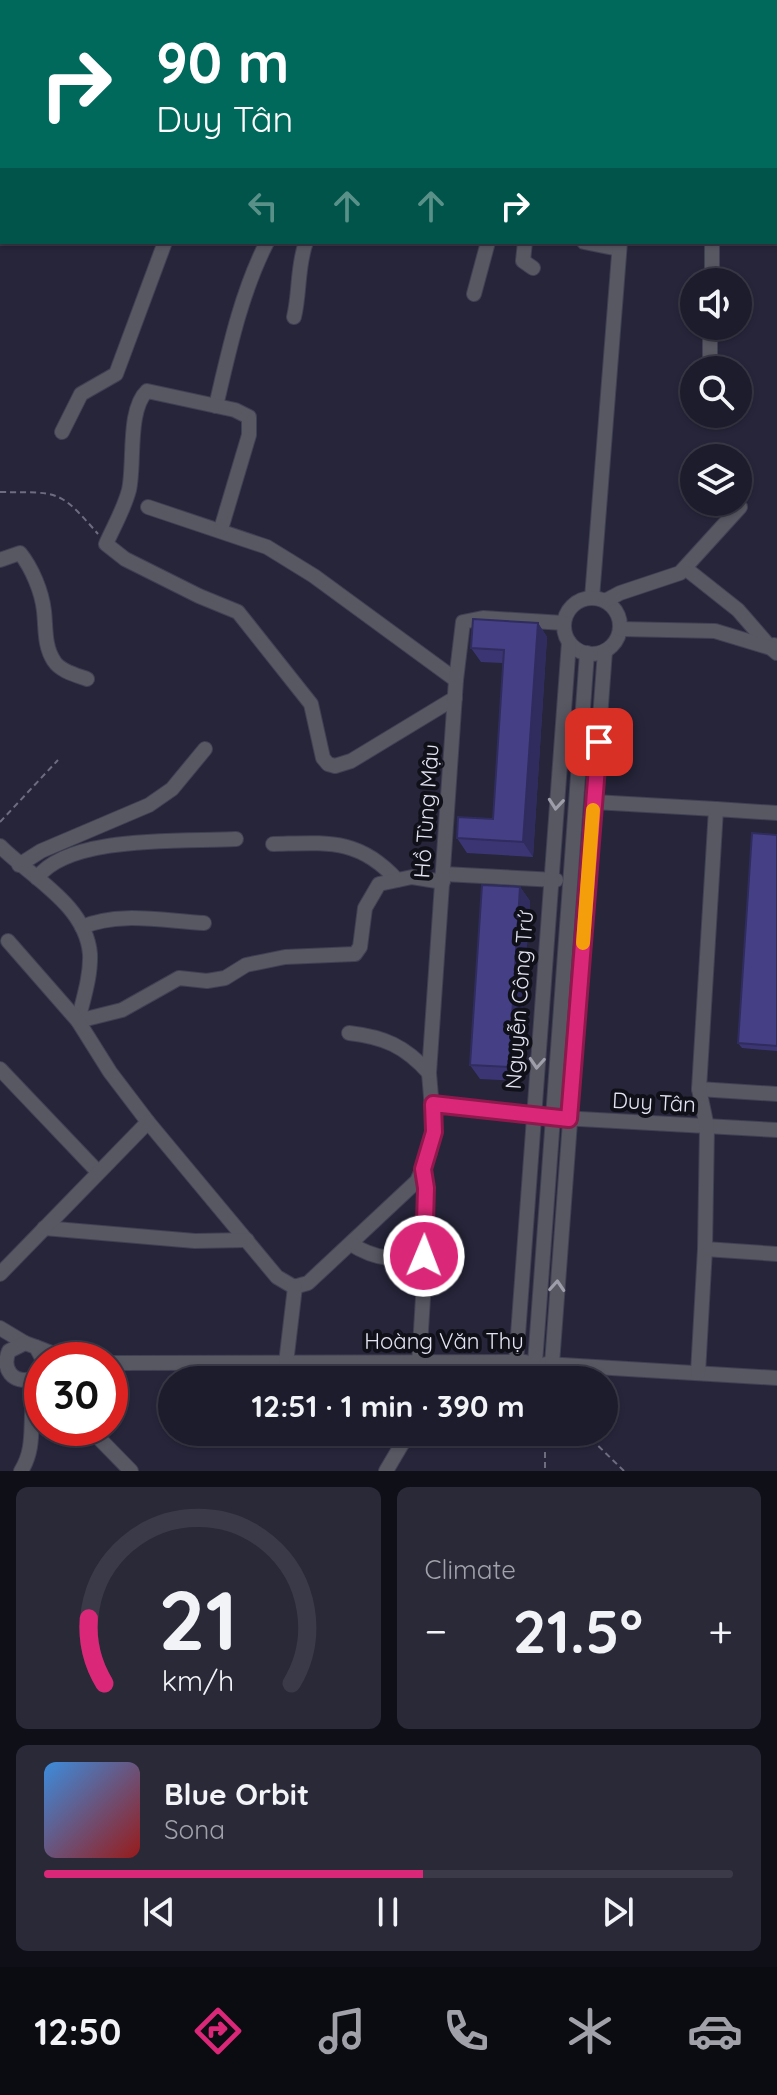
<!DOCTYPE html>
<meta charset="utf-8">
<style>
body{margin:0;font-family:Quicksand,sans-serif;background:#292938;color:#f1f3f6;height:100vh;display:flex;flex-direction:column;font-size:30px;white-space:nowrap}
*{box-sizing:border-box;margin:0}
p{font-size:26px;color:#a0a1a9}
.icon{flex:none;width:44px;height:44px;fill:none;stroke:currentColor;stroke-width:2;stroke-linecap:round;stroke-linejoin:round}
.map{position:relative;height:1471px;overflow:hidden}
.details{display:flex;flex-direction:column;gap:16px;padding:16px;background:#0f0f18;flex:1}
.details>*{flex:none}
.top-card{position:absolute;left:0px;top:0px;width:778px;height:244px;box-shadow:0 2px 6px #0004,0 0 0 2px #3a3a48;background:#00695c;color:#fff;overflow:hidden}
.controls{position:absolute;left:680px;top:268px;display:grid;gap:16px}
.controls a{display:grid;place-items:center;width:72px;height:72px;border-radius:50%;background:#1c1c2c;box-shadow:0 2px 6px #0004,0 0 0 2px #3a3a48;font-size:40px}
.speed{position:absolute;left:24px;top:1342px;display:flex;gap:16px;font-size:40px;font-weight:700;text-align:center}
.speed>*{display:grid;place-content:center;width:104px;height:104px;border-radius:50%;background:#1c1c2c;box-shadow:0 2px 6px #0004,0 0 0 2px #3a3a48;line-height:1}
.speed .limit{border:12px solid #d22;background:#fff;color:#111}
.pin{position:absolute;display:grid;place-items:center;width:68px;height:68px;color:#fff;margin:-34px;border-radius:16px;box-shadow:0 4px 12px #0006}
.me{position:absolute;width:88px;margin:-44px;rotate:1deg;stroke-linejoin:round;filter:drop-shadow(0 0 6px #0008)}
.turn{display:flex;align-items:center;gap:28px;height:168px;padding:0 24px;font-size:36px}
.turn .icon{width:104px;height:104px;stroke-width:2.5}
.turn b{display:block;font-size:56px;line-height:68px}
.lanes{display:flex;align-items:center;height:76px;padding:0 24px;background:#0003;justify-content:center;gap:40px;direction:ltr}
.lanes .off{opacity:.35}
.big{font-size:60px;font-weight:700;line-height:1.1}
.details .card{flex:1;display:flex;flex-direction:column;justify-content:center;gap:12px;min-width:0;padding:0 28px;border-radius:12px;background:#292938}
.details .dial{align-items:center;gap:0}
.dial svg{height:208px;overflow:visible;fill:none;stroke:#3a3a48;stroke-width:7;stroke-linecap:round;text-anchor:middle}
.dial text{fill:#f1f3f6;stroke:none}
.song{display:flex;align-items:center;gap:24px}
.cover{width:96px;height:96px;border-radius:12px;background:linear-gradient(135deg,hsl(210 70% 55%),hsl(0 70% 35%))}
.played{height:8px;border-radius:4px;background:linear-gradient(90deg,#db2777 55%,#3a3a48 55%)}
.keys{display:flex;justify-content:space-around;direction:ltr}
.heat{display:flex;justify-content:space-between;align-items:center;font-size:44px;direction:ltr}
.details .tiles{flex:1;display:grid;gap:16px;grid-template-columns:1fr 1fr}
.card:last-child{grid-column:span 2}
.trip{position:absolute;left:158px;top:1366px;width:460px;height:80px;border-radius:40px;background:#1c1c2c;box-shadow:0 2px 6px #0004,0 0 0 2px #3a3a48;font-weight:700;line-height:80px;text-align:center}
.menu{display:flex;height:128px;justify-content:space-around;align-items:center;background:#0b0b12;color:#a0a1a9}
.menu .icon{width:56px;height:56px}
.menu .on{color:#db2777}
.menu b{font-size:36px;color:#f1f3f6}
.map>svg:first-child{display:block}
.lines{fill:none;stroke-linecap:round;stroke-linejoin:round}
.minor-casing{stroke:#404054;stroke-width:16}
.path{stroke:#6e6d80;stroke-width:2;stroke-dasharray:6 4;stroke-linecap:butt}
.minor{stroke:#585863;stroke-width:14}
.wall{fill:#3b3673}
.shaded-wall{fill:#302c5e}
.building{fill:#453f86;stroke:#302c5e;stroke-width:2}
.oneway{stroke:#9e9eaa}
.route-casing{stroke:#8e194d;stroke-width:20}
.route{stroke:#db2777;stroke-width:14}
.slow{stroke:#f59e0b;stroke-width:14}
.labels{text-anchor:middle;stroke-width:8;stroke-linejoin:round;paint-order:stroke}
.street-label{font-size:22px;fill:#e3e3f1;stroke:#101019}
</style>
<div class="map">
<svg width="777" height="1471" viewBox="0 0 777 1471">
<rect width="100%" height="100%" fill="#26253a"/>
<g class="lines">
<defs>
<g id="minor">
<path d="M320 0 331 2"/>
<path d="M769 0 777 2"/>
<path d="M78 2 79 0"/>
<path d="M130 2 131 0"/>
<path d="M214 2V0"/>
<path d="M296 2V0"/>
<path d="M382 2V0"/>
<path d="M661 2V0"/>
<path d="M0 37 2 38"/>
<path d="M776 88H777"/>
<path d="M0 107H2"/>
<path d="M0 143H2"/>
<path d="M776 182H777"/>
<path d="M525 242 523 261 533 268"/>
<path d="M584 242 619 249"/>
<path d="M712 282V242"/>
<path d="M474 294 488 242"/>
<path d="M294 317C300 292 297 267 306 242"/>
<path d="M710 370V326"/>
<path d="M216 406C229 350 241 293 267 242"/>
<path d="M62 432 81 394 116 374 165 242"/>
<path d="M148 507 267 547 314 576 456 680"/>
<path d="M221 529 249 435V417L235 410 147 391C127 410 135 463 129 490 124 509 114 526 106 544L125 559 199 596 238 612 311 704 323 758 328 764 335 766 351 761 455 698"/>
<path d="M0 560 20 553C32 568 42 592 44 611 46 628 44 646 54 661 60 671 76 675 87 679"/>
<path d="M685 568 738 610 771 648 774 645"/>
<path d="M592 598 620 242"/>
<circle cx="592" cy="626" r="28"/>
<path d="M605 601 620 593 680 573 740 507"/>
<path d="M620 629 715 631 771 648 777 653"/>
<path d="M594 802 716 809"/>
<path d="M273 844C325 843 358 837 397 880"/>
<path d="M0 846C31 877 86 905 90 954 91 976 83 1000 78 1021L122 1010 179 978 207 981 225 978 246 965 285 957 355 954 360 947 365 908 379 884 412 877 443 882"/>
<path d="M19 865 41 851 149 805 172 789 205 749"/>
<path d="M444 874 556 880"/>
<path d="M37 878C69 834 186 842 236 839"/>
<path d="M82 927C119 911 164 921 204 923"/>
<path d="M8 941 78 1021 110 1072 148 1122 277 1277 294 1287 308 1283 417 1181 430 1152 434 1132 429 1073 456 680 463 622 483 618 564 623"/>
<path d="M349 1033C384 1037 405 1046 429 1073"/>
<path d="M0 1069 98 1172"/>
<path d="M699 1089 777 1094"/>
<path d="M433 1104 541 1117"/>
<path d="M562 1118 777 1130"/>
<path d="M44 1228 195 1241 247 1240"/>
<path d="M351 1244C376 1260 395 1260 424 1256"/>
<path d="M705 1249 777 1254"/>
<path d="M0 1274 148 1122"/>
<path d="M0 1328 25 1343"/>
<path d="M36 1347 69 1360"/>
<path d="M516 1362 569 642"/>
<path d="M110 1363 525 1362"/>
<path d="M286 1363 295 1287"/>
<path d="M535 1363 587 653"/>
<path d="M546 1364 777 1378"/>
<path d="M552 1364 605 651"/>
<path d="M42 1367 32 1379C13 1384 1 1369 9 1351L25 1343 36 1347 43 1360"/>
<path d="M698 1373 705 1249 707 1127 699 1089 716 809 777 813"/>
<path d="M418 1380 424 1281 426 1188 423 1169"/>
<path d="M89 1428 131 1471"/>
<path d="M21 1471C35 1449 30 1426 33 1401 33 1392 36 1384 37 1375"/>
<path d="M386 1471 409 1432"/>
</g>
</defs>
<use href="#minor" class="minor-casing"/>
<g class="path">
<path d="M0 492C59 493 58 488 98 534"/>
<path d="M0 822 58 760"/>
<path d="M545 1432V1471"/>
<path d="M584 1432 624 1471"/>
</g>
<use href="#minor" class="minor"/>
</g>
<g class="wall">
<path d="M538 623 547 637 533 857 467 853 457 838 493 819 503 663 481 662 471 648Z"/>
<path d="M777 835V1051L742 1048 738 1043Z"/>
<path d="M520 887 530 901 518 1081 480 1079 470 1065Z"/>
</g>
<g class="shaded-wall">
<path d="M538 623 547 637 533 857 523 842Z"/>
<path d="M520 887 530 901 518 1081 509 1067Z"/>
</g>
<g class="building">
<path d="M41 0H67V2H52Z"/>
<path d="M394 0H633L632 2H394Z"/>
<path d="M473 619 538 623 523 842 457 838 458 817 493 819 504 650 471 648Z"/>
<path d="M752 833 777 835V1046L738 1043Z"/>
<path d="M482 885 520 887 509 1067 470 1065Z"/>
</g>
<defs><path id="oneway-chevron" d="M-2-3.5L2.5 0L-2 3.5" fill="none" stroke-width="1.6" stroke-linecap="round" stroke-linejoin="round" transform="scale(2)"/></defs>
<g class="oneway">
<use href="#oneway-chevron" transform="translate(556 804) rotate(95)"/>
<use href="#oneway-chevron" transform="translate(537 1063) rotate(94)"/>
<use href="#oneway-chevron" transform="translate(557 1286) rotate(-86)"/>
</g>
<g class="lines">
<defs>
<path id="route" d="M424 1256 426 1188 423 1169 434 1132 433 1104 569 1119 599 742"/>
</defs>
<use href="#route" class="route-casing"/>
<use href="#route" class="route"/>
<path class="slow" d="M583 943 593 810"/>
</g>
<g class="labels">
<g class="street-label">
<text transform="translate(426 811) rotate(-86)" y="8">Hồ Tùng Mậu</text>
<text transform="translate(519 1000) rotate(-86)" y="8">Nguyễn Công Trứ</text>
<text transform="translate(654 1102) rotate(3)" y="8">Duy Tân</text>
<text x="444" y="1349">Hoàng Văn Thụ</text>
</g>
</g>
</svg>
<div class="controls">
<a><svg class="icon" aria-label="sound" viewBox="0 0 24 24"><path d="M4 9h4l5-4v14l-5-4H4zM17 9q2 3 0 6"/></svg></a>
<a><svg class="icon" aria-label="search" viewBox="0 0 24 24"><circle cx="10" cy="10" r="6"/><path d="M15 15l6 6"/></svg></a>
<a><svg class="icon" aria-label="layers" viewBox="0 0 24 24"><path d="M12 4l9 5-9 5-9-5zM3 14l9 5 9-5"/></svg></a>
</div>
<div class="speed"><div class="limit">30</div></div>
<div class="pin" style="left:599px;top:742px;background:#d93025"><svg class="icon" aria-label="arrive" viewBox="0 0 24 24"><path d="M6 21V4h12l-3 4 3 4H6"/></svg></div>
<svg class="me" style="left:424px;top:1256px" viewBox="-20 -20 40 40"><circle r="17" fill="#db2777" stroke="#fff" stroke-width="3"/><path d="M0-11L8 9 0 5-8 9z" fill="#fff"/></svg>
<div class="trip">12:51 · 1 min · 390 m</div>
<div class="top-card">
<div class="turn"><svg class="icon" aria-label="right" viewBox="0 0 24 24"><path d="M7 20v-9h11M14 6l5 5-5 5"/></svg><div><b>90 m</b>Duy Tân</div></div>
<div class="lanes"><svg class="icon off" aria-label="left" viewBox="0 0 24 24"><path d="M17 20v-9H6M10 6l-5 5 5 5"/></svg><svg class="icon off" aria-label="ahead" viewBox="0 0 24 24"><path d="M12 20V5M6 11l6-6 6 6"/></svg><svg class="icon off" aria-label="ahead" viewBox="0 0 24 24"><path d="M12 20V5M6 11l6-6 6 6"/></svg><svg class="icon" aria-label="right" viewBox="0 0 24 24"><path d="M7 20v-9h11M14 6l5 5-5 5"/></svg></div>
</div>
</div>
<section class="details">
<div class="tiles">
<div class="card dial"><svg viewBox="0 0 100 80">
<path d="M14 69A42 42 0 1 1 86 69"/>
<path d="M14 69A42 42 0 0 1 8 44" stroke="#db2777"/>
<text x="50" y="56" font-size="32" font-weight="700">21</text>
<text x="50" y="72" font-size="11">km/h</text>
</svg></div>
<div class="card"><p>Climate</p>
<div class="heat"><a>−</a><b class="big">21.5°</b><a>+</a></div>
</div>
<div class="card">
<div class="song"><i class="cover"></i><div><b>Blue Orbit</b><p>Sona</p></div></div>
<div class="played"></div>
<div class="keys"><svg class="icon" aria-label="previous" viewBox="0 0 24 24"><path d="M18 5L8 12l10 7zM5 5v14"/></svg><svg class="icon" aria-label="pause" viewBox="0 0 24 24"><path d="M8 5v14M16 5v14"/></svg><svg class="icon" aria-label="next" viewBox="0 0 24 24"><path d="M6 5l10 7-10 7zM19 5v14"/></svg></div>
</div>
</div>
</section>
<nav class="menu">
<b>12:50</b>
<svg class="icon on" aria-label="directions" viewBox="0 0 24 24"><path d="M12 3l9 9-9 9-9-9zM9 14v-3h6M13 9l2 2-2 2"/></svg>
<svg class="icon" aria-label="music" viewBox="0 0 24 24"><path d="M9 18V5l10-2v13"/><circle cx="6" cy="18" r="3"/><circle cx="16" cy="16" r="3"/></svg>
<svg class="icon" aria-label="phone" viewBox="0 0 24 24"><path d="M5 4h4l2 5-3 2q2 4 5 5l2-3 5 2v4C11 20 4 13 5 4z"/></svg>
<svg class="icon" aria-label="climate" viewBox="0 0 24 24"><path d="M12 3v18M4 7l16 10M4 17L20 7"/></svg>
<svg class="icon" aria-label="car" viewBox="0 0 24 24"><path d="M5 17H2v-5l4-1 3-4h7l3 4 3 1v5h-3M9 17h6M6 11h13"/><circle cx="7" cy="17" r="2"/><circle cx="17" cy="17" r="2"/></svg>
</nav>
